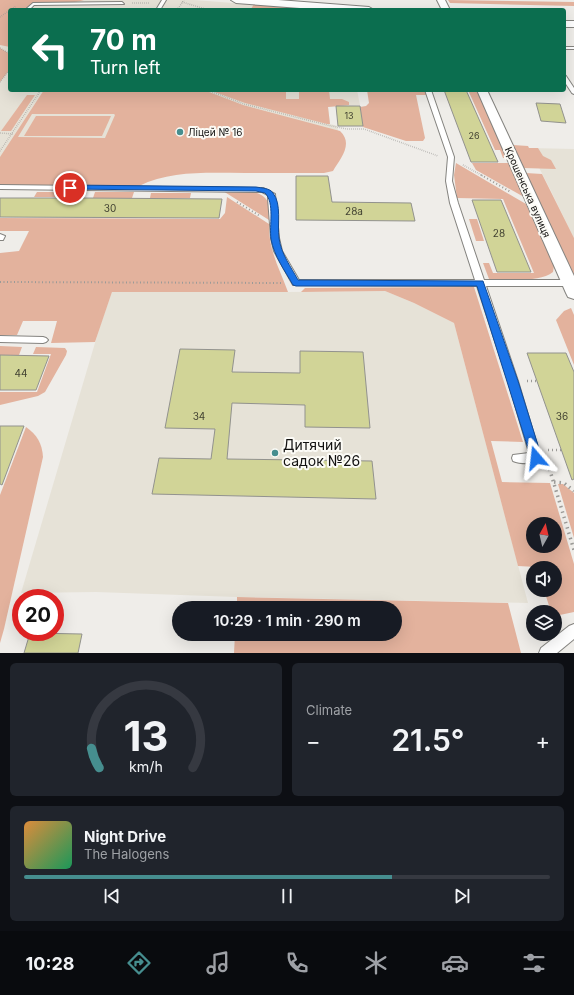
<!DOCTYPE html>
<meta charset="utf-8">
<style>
body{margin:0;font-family:Inter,sans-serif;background:#20242c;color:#f1f3f6;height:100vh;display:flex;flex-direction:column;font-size:15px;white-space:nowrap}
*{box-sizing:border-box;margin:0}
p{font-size:13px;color:#9ea1a6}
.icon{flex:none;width:22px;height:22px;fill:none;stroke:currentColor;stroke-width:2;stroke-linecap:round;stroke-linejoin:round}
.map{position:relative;height:653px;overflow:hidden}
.sheet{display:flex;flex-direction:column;gap:10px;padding:10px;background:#0d0f14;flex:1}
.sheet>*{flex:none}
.hud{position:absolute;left:8px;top:8px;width:558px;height:84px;border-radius:4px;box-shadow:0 4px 16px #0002;background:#0b6e4f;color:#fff;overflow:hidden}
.needle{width:26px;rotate:8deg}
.fabs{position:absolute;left:526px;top:517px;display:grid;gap:8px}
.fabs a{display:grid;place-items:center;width:36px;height:36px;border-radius:50%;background:#171b24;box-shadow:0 4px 16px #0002;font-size:20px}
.speed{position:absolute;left:12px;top:589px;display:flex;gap:8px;font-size:20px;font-weight:700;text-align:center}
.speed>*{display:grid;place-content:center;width:52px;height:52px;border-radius:50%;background:#171b24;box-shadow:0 4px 16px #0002;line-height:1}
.speed .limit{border:6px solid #d22;background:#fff;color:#111}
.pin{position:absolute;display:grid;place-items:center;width:34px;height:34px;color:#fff;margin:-17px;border:2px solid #fff;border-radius:50%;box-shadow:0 1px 4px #0007}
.me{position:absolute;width:44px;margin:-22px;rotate:343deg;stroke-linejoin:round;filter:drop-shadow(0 0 3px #0008)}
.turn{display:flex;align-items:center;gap:14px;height:84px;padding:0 16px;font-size:18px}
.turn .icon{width:52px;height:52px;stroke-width:2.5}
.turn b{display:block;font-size:28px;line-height:34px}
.big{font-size:30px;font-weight:600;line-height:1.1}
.sheet .card{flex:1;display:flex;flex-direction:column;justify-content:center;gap:6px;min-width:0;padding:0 14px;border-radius:6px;background:#20242c}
.sheet .dial{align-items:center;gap:0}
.dial svg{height:104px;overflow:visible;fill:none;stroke:#363941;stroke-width:7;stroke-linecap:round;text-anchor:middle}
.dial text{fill:#f1f3f6;stroke:none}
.song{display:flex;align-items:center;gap:12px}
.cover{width:48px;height:48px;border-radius:6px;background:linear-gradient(135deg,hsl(30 70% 55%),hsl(150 70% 35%))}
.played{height:4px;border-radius:2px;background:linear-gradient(90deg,#468e8f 70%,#363941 70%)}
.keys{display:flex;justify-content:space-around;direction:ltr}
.heat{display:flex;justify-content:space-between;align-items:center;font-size:22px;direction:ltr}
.sheet .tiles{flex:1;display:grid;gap:10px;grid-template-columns:1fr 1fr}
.card:last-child{grid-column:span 2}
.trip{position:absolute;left:172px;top:601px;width:230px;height:40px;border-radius:20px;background:#171b24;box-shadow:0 4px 16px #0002;font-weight:600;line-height:40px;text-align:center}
.dock{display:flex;height:64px;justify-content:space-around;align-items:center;background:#090b0e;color:#9ea1a6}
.dock .icon{width:28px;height:28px}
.dock .selected{color:#468e8f}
.dock b{font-size:18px;color:#f1f3f6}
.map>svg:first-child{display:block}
.built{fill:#e6e2d7}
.green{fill:#e3b29d;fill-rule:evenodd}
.building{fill:#d1d497;stroke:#92928e}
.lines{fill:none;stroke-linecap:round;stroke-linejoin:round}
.lane-casing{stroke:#84837f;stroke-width:2}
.street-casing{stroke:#84837f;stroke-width:2}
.secondary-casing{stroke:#84837f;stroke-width:2}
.path-far3{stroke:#9b9a97;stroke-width:1.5;stroke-dasharray:0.5 1.5;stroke-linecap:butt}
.path-far2{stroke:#9b9a97;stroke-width:2;stroke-dasharray:1 2.5;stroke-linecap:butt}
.path-far1{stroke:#9b9a97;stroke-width:2.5;stroke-dasharray:1 3;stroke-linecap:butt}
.path{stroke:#9b9a97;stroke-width:3.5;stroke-dasharray:1.5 4;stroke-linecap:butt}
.lane{fill:#fff;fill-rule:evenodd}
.street{fill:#fff;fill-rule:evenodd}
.secondary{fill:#fff;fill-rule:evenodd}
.route{fill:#1a73e8;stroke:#114b97}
.poi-dot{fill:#468e8f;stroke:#fcfbf6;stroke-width:1.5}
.labels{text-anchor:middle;stroke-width:4;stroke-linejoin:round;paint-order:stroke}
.far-number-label{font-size:9px;fill:#424232}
.far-poi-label{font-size:10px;fill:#121110;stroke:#fcfbf6;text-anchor:start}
.far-street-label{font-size:10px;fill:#121110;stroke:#fcfbf6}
.number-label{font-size:10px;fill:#424232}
.near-poi-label{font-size:14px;fill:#121110;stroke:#fcfbf6;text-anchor:start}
</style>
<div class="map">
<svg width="574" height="653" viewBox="0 0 574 653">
<rect width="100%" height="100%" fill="#efede9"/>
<g class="built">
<path d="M0 0H194L327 10H10V90H357L360 105 328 107 330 124 338 126 337 151 0 157Z"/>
<path d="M529 148 574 149V238L550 189Z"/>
<path d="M189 291 288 292 385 291 414 303 454 323 528 603 237 597 96 592 21 593 100 326 112 292Z"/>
</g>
<g class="green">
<path d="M0 0H84C65 6 38 0 23 10H10V47L0 45Z"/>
<path d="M448 0 574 2V6L450 3Z"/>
<path d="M254 4 327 10 251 9Z"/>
<path d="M0 48 10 54V69L0 82Z"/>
<path d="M44 90H204L243 105 340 131C354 144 340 159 333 171L324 173C298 173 271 173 245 173 210 173 171 170 139 186L0 185V157ZM32 114H114L115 115 105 138 18 137Z"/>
<path d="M209 90H286V99H299V90H329L330 99H342L349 102V105L328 107 330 124H327L245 103Z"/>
<path d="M367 90H424L426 95H416L425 138 423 141H406L363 127 360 107 366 106 369 103Z"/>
<path d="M468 90H478L508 158H503L500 150H495Z"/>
<path d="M27 95H35L11 131H1Z"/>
<path d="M36 116H111L102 136H24Z"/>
<path d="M513 145 528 146 529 148H538L543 156 551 160 556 169 523 168Z"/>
<path d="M456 163 526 204 554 266 553 272C539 283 507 279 489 279L483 263H489L493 273H534L503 199 457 198 454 175Z"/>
<path d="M472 163H510L524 197 476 170Z"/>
<path d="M526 173 542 174 574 238V275Z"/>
<path d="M223 191C237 192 260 187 268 202L269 220Z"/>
<path d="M37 192H76L74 197H34Z"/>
<path d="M95 192H134L132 198H93Z"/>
<path d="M151 193H191L190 198H150Z"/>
<path d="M227 197 269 224C268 249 280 270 288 292H112L95 342 51 343 57 321H23L17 335H0V253L19 251 29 231H0V218L220 219 225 213Z"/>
<path d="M469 219H477L484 241H476Z"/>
<path d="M474 287 523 442 491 441 502 482 550 483 574 564V612L555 616V612H551L544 590H555V568L518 566 454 323 414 303 385 291 301 292 305 288ZM533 524H555V546H533Z"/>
<path d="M571 308 574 315V365L556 320 564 311Z"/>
<path d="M0 346 22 347 19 355H0Z"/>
<path d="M36 347 65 348 67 351 66 355 45 392 38 396 0 405V392H37L51 354H33Z"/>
<path d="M26 427C37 435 42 443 43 457L4 629 0 643V495Z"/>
<path d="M558 484H563L574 493V538Z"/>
<path d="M237 597 508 603 521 653H234L235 634H395V608H237Z"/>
</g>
<g class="building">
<path d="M444 90H466L498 162H471Z"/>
<path d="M536 103 560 104 566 123 541 121Z"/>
<path d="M336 106H360L363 126H338Z"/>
<path d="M296 176H328L332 202 411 203 415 221 296 220Z"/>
<path d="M0 198H83L222 199 219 218 0 217Z"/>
<path d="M472 200H501L531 272H497Z"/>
<path d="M180 349 235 350 232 372 300 373V351L363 352 370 428 305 427V405L232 403 227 459 372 461 376 499 152 494 159 458 211 459 215 429 165 428Z"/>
<path d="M527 353H566L574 372V479L572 480Z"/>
<path d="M0 355 49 356 36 390H0Z"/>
<path d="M0 426H24L2 485 0 484Z"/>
<path d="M30 633 82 634 78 653H24Z"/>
</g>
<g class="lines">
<defs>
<g id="lane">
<path d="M162 0H166L160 10H156Z"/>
<path d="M122 2 124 4 34 5 29 10H25L33 3Z"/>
<rect x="564" y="47" width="10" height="2"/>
<path d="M564 75 566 76 574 88V94L572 93 564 81Z"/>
<path d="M425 90H431L454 157 452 181 458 203 484 280H569L573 283 569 286H486L518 381 541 458 540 461C533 464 520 464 513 461L512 458 513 455 529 453 508 381 477 286 293 285 274 251 271 238 268 198V195L262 192 0 189V185L263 188 275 194 279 238 282 251 299 280H475L450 203 446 181 448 157Z"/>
<path d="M0 234 5 236 3 240H0Z"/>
<path d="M0 336 43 337 46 338 48 340 46 342 43 343 0 342Z"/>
<path d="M574 624V639L557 653H539L541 648 569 626Z"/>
</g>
<g id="street">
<path d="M437 0H445L450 10H442Z"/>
<path d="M477 90H487L574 276V299L568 297 566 293Z"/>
</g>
<g id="secondary">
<path d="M231 0H278L369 7 374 10H326L236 3Z"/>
<rect x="564" y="21" width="10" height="6"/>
</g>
</defs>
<use href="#lane" class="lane-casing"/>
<use href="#street" class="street-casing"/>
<use href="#secondary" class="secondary-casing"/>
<g class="path-far3">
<path d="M182 2 209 10"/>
<path d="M132 3H149"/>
<path d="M177 10 184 0"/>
<path d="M0 17 16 6"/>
<path d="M0 48 10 54"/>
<path d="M0 82 10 69"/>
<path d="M207 90 244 104 327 125 347 129H364L438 156"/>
<path d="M0 133 13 134"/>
<path d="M0 151 41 90"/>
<path d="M463 165 483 176"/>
</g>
<g class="path-far2">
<path d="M481 175 511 192"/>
<path d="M237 202 260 216"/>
<path d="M0 282 281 283"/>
</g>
<g class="path-far1">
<path d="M527 381H537"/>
<path d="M548 450H561"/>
</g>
<g class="path">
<path d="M548 464 574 550"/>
<path d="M554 482 564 483 574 491"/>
</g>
<use href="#lane" class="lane"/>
<use href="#street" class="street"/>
<use href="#secondary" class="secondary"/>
</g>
<path class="route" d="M70 185 256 187C261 188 270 188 273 193 282 204 277 225 279 238 281 254 291 267 298 280L483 281 518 381 542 458 540 461 536 463 532 461 531 458 477 286H296L293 285C285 271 274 256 271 239 269 226 275 203 265 193L256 191 67 189 66 188Z"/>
<g class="poi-dot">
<circle cx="180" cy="132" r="4"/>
<circle cx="275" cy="453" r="4"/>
</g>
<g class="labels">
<g class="far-number-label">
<text x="349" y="119">13</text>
<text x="474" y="139">26</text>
</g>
<g class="far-poi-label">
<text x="188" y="136">Ліцей № 16</text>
</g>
<g class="far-street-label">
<text transform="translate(528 192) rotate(66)" y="4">Крошенська вулиця</text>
</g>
<g class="number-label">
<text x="110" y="212">30</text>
<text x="354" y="215">28а</text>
<text x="499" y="237">28</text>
<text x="21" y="377">44</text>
<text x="199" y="420">34</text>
<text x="562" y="420">36</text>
</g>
<g class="near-poi-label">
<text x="283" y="450">Дитячий<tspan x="283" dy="16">садок №26</tspan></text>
</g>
</g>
</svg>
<div class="fabs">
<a><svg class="needle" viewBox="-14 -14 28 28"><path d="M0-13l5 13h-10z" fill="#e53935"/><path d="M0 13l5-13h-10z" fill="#9ea1a6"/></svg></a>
<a><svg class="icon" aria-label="sound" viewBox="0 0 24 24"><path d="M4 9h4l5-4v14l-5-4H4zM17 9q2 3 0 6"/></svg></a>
<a><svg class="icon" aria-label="layers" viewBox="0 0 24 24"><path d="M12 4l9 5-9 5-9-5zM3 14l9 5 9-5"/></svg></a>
</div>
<div class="speed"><div class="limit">20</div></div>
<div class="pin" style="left:70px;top:188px;background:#d93025"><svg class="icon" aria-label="arrive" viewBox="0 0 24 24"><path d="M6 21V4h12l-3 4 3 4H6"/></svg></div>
<svg class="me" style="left:536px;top:458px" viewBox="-20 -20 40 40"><path d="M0-17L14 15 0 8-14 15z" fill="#1a73e8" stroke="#fff" stroke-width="4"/></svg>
<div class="trip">10:29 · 1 min · 290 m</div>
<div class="hud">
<div class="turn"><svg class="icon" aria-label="left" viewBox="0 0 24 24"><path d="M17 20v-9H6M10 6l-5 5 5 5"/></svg><div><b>70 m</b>Turn left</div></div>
</div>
</div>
<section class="sheet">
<div class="tiles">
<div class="card dial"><svg viewBox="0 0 100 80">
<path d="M14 69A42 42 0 1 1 86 69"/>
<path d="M14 69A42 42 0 0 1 8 54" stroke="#468e8f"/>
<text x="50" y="56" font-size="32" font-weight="700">13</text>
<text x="50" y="72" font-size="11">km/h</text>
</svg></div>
<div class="card"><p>Climate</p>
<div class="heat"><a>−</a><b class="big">21.5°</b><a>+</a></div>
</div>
<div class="card">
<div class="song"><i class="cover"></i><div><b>Night Drive</b><p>The Halogens</p></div></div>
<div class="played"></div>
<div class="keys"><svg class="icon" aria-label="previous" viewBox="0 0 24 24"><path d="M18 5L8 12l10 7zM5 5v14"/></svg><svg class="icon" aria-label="pause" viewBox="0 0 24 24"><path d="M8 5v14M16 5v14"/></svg><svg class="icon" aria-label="next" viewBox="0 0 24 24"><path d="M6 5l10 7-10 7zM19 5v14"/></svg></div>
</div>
</div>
</section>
<nav class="dock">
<b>10:28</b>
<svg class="icon selected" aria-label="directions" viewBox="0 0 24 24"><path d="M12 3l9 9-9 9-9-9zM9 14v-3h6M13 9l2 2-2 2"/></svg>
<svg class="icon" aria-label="music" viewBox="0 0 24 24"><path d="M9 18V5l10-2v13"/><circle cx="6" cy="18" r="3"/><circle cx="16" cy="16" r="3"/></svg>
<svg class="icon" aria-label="phone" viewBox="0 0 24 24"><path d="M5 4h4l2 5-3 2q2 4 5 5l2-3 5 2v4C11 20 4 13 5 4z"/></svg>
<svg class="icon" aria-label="climate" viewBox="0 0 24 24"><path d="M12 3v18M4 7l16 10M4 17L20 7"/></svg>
<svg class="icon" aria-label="car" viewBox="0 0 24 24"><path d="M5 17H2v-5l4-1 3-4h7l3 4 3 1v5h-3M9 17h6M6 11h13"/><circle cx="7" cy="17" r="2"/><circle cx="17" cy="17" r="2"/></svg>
<svg class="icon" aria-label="filters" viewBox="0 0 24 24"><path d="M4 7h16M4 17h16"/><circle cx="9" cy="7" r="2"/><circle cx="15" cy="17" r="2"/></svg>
</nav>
